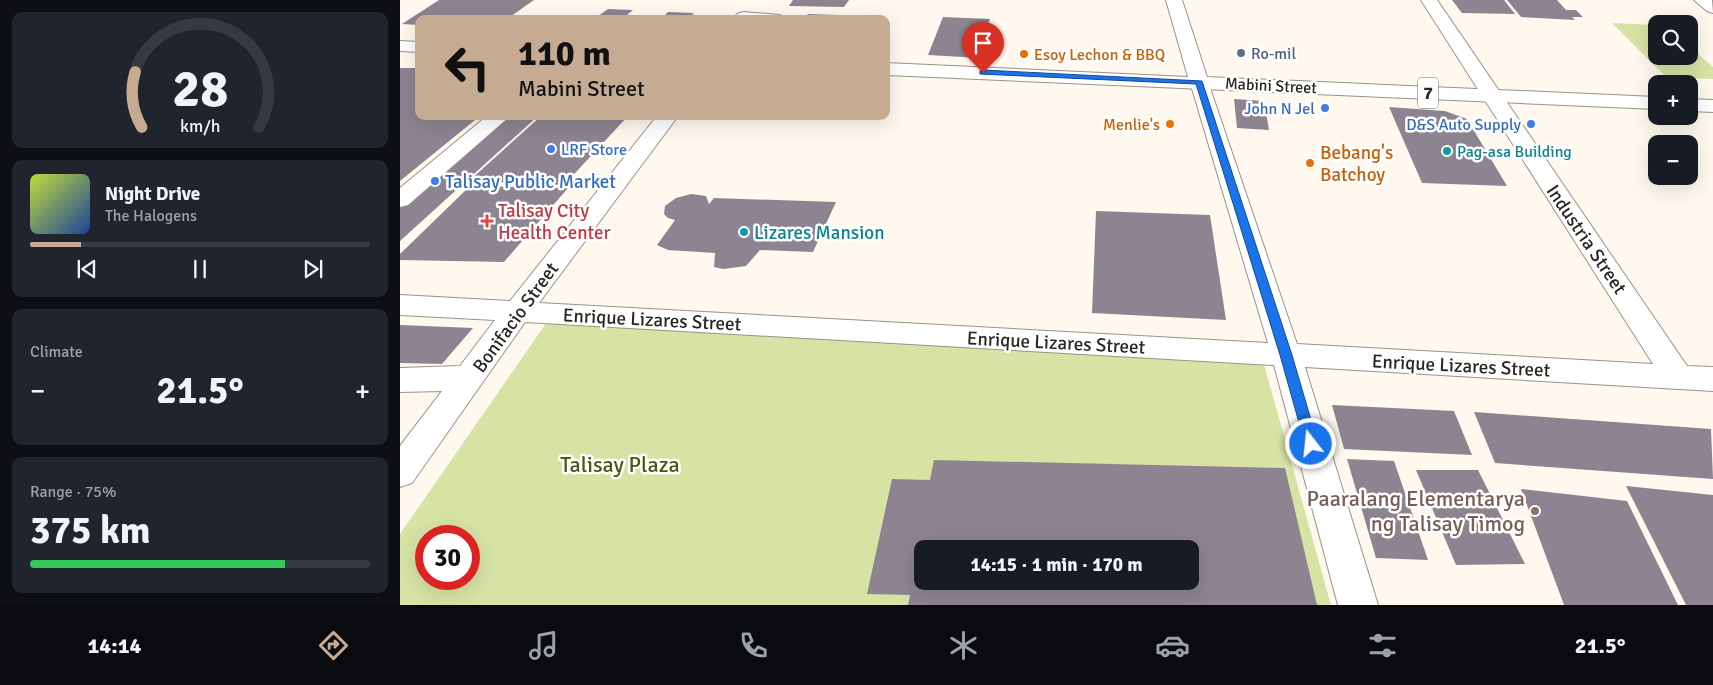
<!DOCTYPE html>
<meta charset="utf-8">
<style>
body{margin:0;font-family:Signika,sans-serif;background:#20242c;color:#f1f3f6;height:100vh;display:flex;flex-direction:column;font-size:19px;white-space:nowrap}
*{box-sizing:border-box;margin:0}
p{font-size:16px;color:#9ea1a6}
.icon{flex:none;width:28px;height:28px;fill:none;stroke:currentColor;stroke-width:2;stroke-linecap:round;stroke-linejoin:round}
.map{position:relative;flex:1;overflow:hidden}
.sheet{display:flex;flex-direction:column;gap:12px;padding:12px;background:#0d0f14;width:400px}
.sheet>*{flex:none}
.top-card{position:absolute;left:15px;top:15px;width:475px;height:105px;border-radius:10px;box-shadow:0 5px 20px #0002;background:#c6ab93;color:#111;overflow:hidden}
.controls{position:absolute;left:1248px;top:15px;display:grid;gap:10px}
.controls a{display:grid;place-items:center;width:50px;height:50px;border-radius:10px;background:#171b24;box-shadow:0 5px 20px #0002;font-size:25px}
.speed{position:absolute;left:15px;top:525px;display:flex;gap:10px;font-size:25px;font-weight:700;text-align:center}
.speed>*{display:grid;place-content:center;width:65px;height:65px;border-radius:50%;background:#171b24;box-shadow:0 5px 20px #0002;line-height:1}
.speed .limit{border:8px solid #d22;background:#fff;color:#111}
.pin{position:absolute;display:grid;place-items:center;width:42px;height:42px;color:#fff;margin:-51px -21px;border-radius:50% 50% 50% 0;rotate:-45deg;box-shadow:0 0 5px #0007}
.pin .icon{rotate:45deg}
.me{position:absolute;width:55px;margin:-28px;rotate:344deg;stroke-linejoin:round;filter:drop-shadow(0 0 4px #0008)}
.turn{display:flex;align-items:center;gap:18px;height:105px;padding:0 20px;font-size:22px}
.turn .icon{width:65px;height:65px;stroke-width:2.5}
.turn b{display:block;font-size:35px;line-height:42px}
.big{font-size:38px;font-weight:700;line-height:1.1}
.sheet .card{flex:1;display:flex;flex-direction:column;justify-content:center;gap:8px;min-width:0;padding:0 18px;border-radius:10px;background:#20242c}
.sheet .dial{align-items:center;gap:0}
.dial svg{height:130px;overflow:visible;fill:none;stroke:#363941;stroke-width:7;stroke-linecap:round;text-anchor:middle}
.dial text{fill:#f1f3f6;stroke:none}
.song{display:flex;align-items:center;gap:15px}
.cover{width:60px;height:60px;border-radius:8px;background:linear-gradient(135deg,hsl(70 70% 55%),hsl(220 70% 35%))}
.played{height:5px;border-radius:2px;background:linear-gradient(90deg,#c6ab93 15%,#363941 15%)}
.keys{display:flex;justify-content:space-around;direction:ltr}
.heat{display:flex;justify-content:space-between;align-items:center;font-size:28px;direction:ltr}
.charge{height:8px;border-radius:4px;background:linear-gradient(90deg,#34c759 75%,#363941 0)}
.trip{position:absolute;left:514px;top:540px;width:285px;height:50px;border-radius:10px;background:#171b24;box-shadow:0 5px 20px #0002;font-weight:700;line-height:50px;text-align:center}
.tab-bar{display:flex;height:80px;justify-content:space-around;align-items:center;background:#090b0e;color:#9ea1a6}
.tab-bar .icon{width:35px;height:35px}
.tab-bar .active{color:#c6ab93}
.tab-bar b{font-size:22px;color:#f1f3f6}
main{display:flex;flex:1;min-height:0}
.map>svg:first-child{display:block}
.green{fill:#d7e3a5;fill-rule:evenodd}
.building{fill:#8c8591;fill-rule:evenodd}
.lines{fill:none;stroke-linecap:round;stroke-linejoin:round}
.minor-casing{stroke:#9a9287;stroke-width:2}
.major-casing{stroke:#9a9287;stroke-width:2}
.minor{fill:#fff;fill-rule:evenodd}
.major{fill:#fff;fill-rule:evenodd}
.route{fill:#1a73e8;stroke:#114b97}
.service-dot{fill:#5c6f8a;stroke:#fff;stroke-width:2}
.food-dot{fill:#e8710a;stroke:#fff;stroke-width:2}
.shop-dot{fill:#3f7fe0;stroke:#fff;stroke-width:2}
.culture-dot{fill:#0f9aa8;stroke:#fff;stroke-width:2}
.health-dot{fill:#e0444e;stroke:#fff;stroke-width:2}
.education-dot{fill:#8d6e63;stroke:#fff;stroke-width:2}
.labels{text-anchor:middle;stroke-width:5;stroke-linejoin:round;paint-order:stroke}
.far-service-label{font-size:16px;fill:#4e5e75;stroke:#fff;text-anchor:start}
.far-food-label{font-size:16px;fill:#c56008;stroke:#fff;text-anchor:start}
.far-street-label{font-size:16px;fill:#292521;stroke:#fff}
.far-shop-label{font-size:16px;fill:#366cbe;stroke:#fff;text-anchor:end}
.far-culture-label{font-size:16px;fill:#0d838f;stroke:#fff;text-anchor:start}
.shield{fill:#fff;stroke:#696664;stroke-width:1}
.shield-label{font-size:18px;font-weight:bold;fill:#292521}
.food-label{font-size:19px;fill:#c56008;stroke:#fff;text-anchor:start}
.shop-label{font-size:19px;fill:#366cbe;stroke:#fff;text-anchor:start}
.health-label{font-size:19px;fill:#be3a42;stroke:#fff;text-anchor:start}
.culture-label{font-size:19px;fill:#0d838f;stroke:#fff;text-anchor:start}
.street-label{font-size:19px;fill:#292521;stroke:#fff}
.near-park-label{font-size:22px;fill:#4e5711;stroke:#fff}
.near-education-label{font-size:22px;fill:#785e54;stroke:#fff;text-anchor:end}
</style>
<main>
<section class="sheet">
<div class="card dial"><svg viewBox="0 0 100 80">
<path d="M14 69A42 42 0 1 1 86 69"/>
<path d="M14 69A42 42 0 0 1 10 35" stroke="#c6ab93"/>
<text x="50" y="56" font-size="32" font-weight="700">28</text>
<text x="50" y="72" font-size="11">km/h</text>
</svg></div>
<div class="card">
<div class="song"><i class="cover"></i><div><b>Night Drive</b><p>The Halogens</p></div></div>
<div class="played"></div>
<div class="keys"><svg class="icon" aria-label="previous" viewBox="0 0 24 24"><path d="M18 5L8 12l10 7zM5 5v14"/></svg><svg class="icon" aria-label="pause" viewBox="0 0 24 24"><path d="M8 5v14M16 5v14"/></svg><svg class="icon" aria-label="next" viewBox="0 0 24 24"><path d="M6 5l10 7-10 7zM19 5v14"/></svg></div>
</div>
<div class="card"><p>Climate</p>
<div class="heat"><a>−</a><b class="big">21.5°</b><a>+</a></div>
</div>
<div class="card"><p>Range · 75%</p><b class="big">375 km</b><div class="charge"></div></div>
</section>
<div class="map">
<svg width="1313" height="605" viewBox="0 0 1313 605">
<rect width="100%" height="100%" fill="#fff8ee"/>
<g class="green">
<path d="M1212 23 1256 25V56H1289V46L1313 67V79L1266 77Z"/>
<path d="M149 319 862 357 931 605H0V534ZM26 536H69V579H26ZM522 549H790V581H522Z"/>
</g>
<g class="building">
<path d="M39 0H134L107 19H19V25L2 24Z"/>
<path d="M393 0H449L444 7 389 6Z"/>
<path d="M1052 0H1104L1115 14 1062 13Z"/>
<path d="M1107 0H1157L1166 10H1176L1183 17H1172L1175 20 1121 17Z"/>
<path d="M208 9 233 10 222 19H194Z"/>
<path d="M268 12 294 13 288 19H261Z"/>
<path d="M408 14 438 15 435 19H403Z"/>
<path d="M543 17 590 19 588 25 594 26 588 46H601L597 59 528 55Z"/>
<path d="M0 68H19V116H80L0 181Z"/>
<path d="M834 99 864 101 869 130 837 128Z"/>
<path d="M989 107 1045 111 1067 119 1107 186 1022 183Z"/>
<path d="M106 116H138L0 241V207Z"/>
<path d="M141 116H228L164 185 69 181Z"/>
<path d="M70 186 168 188 104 262 0 260V254Z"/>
<path d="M291 194 306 196 309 204 314 198 436 202 413 252 360 250 346 266 323 269 314 267 315 253 268 250 257 245 275 220 268 218 264 214 265 206 276 198Z"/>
<path d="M696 211 810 215 826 320 692 313Z"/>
<path d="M0 325 73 328 42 364 0 363Z"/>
<path d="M932 405 1054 411 1072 455 944 449Z"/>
<path d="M1074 412 1311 429 1313 479 1095 463Z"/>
<path d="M947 459 994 461 1028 560 976 558Z"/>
<path d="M534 460 885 468 917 605H508L510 595 467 594 492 479 530 480ZM522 549H790V581H522Z"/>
<path d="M1016 470H1078L1125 564 1056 565Z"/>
<path d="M1226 486 1313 495V605H1286Z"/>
<path d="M1121 489 1227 501 1278 605H1164Z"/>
</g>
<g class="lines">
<defs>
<g id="minor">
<path d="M1021 0H1037L1287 366 1313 367V391L905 367 978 605H938L874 365 125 322 12 483 0 487V446L42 391 0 392V368L60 366 95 320 0 315V295L110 301 257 116H278L139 303 868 343 790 82 792 78 799 76 806 78 808 82 897 344 1253 364Z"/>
<path d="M1294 0H1312L1313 13 1307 11Z"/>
<path d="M343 12 380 15 382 19H336L335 17 337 14Z"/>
<path d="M87 116H110L8 205 0 207V188Z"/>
</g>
<g id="major">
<path d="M766 0H782L807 77 1256 97V109L486 75V63L788 77Z"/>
<path d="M0 41 19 42V52L0 51Z"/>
<path d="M1289 99 1313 100V112L1289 111Z"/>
</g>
</defs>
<use href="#minor" class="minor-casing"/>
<use href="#major" class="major-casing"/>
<use href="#minor" class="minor"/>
<use href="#major" class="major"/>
</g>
<path class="route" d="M583 70 802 81 892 355 918 444 916 448 911 450 907 448 905 444 880 355 796 84 580 74V71Z"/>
<circle class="service-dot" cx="841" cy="53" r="5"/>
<g class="food-dot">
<circle cx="624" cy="54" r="5"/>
<circle cx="770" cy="124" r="5"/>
<circle cx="910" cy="163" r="5"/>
</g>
<g class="shop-dot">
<circle cx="925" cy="108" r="5"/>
<circle cx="1131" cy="124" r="5"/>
<circle cx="151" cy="149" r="5"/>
<circle cx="35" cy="181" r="5"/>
</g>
<g class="culture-dot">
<circle cx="1047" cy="151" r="5"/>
<circle cx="344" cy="232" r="5"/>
</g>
<path class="health-dot" d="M84.5 213.5h5v5h5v5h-5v5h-5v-5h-5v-5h5z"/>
<circle class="education-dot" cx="1135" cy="511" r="5"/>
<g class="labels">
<g class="far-service-label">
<text x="851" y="59">Ro-mil</text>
</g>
<g class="far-food-label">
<text x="634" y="60">Esoy Lechon &amp; BBQ</text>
<text x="760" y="130" text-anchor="end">Menlie's</text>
</g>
<g class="far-street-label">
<text transform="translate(871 85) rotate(3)" y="6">Mabini Street</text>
</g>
<g class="far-shop-label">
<text x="915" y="114">John N Jel</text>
<text x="1121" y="130">D&amp;S Auto Supply</text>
<text x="161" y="155" text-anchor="start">LRF Store</text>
</g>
<g class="far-culture-label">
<text x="1057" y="157">Pag-asa Building</text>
</g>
<rect class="shield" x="1018" y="77.5" width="20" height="31" rx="4"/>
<g class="shield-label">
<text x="1028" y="99">7</text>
</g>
<g class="food-label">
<text x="920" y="159">Bebang's<tspan x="920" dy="22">Batchoy</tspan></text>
</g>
<g class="shop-label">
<text x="45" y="188">Talisay Public Market</text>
</g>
<g class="health-label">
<text x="98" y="217">Talisay City<tspan x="98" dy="22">Health Center</tspan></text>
</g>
<g class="culture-label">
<text x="354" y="239">Lizares Mansion</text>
</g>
<g class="street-label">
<text transform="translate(1187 239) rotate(56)" y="7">Industria Street</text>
<text transform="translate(115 317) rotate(-54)" y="7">Bonifacio Street</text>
<text transform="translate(252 319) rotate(3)" y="7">Enrique Lizares Street</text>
<text transform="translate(656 342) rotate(3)" y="7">Enrique Lizares Street</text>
<text transform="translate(1061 365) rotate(3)" y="7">Enrique Lizares Street</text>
</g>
<g class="near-park-label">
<text x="220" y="472">Talisay Plaza</text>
</g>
<g class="near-education-label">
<text x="1125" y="506">Paaralang Elementarya<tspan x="1125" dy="25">ng Talisay Timog</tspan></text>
</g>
</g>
</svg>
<div class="controls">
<a><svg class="icon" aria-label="search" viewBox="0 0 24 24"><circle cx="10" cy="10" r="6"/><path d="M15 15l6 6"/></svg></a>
<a>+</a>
<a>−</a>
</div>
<div class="speed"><div class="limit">30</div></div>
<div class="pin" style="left:583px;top:73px;background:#d93025"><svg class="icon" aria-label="arrive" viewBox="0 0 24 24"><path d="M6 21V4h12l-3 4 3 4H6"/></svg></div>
<svg class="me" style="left:911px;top:444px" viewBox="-20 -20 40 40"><circle r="17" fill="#1a73e8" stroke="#fff" stroke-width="3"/><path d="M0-11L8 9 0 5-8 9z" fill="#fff"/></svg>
<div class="trip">14:15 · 1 min · 170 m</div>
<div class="top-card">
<div class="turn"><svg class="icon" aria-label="left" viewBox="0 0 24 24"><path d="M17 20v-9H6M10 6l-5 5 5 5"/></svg><div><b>110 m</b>Mabini Street</div></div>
</div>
</div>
</main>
<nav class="tab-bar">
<b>14:14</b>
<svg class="icon active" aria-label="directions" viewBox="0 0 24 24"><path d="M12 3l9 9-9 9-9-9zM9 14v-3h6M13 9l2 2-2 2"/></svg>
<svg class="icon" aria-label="music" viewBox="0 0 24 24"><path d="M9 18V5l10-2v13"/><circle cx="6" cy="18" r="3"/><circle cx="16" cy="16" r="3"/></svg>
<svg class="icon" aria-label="phone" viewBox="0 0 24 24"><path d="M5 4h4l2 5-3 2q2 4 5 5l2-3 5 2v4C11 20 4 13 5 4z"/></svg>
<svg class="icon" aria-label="climate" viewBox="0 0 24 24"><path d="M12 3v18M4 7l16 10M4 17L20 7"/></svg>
<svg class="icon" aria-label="car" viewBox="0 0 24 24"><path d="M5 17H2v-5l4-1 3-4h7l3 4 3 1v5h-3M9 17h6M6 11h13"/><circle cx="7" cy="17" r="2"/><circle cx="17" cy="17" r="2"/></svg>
<svg class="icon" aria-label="filters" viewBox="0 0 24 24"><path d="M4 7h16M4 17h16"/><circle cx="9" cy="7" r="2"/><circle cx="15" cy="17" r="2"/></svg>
<b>21.5°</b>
</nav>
